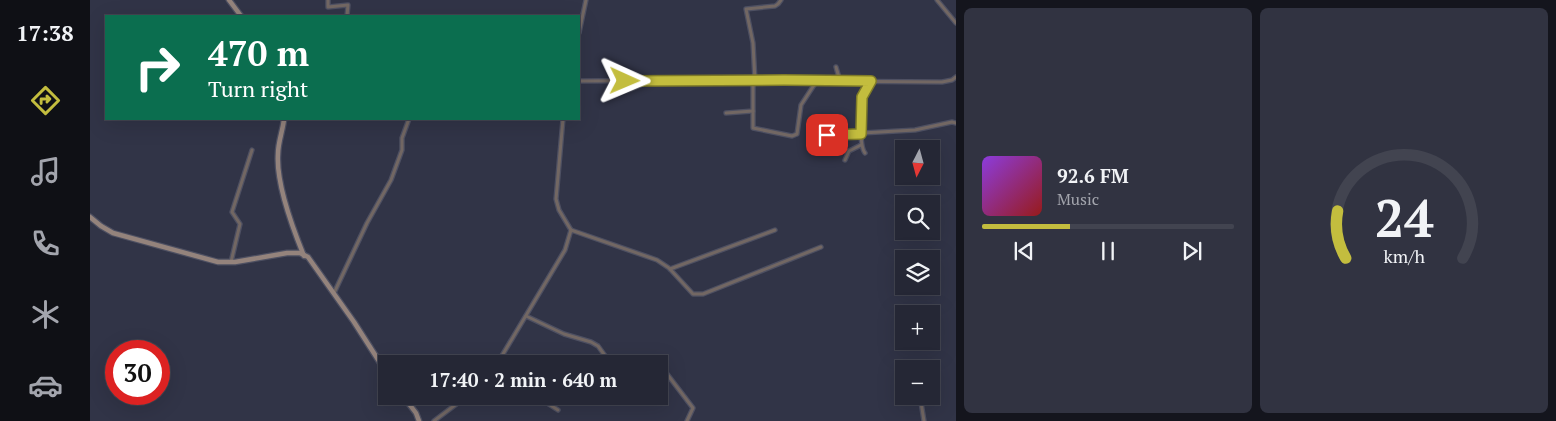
<!DOCTYPE html>
<meta charset="utf-8">
<style>
body{margin:0;font-family:"PT Serif",serif;background:#313341;color:#f1f3f6;height:100vh;display:flex;flex-direction:column;font-size:19px;white-space:nowrap}
*{box-sizing:border-box;margin:0}
p{font-size:16px;color:#a3a5ad}
.icon{flex:none;width:28px;height:28px;fill:none;stroke:currentColor;stroke-width:2;stroke-linecap:round;stroke-linejoin:round}
.map{position:relative;flex:1;overflow:hidden}
.details{display:flex;flex-direction:column;gap:8px;padding:8px;background:#14151d;width:600px}
.details>*{flex:none}
.guide{position:absolute;left:15px;top:15px;width:475px;height:105px;border-radius:0px;box-shadow:0 5px 20px #0002,0 0 0 1px #424450;background:#0b6e4f;color:#fff;overflow:hidden}
.needle{width:32px;rotate:186deg}
.controls{position:absolute;left:805px;top:140px;display:grid;gap:10px}
.controls a{display:grid;place-items:center;width:45px;height:45px;border-radius:0px;background:#252735;box-shadow:0 5px 20px #0002,0 0 0 1px #424450;font-size:25px}
.speed{position:absolute;left:15px;top:340px;display:flex;gap:10px;font-size:25px;font-weight:700;text-align:center}
.speed>*{display:grid;place-content:center;width:65px;height:65px;border-radius:50%;background:#252735;box-shadow:0 5px 20px #0002,0 0 0 1px #424450;line-height:1}
.speed .limit{border:8px solid #d22;background:#fff;color:#111}
.pin{position:absolute;display:grid;place-items:center;width:42px;height:42px;color:#fff;margin:-21px;border-radius:10px;box-shadow:0 2px 8px #0006}
.me{position:absolute;width:55px;margin:-28px;rotate:91deg;stroke-linejoin:round;filter:drop-shadow(0 0 4px #0008)}
.turn{display:flex;align-items:center;gap:18px;height:105px;padding:0 20px;font-size:22px}
.turn .icon{width:65px;height:65px;stroke-width:2.5}
.turn b{display:block;font-size:35px;line-height:42px}
.details .widget{flex:1;display:flex;flex-direction:column;justify-content:center;gap:8px;min-width:0;padding:0 18px;border-radius:8px;background:#313341}
.details .dial{align-items:center;gap:0}
.dial svg{height:130px;overflow:visible;fill:none;stroke:#424450;stroke-width:7;stroke-linecap:round;text-anchor:middle}
.dial text{fill:#f1f3f6;stroke:none}
.song{display:flex;align-items:center;gap:15px}
.cover{width:60px;height:60px;border-radius:8px;background:linear-gradient(135deg,hsl(270 70% 55%),hsl(0 70% 35%))}
.played{height:5px;border-radius:2px;background:linear-gradient(90deg,#c3bd3e 35%,#424450 35%)}
.keys{display:flex;justify-content:space-around;direction:ltr}
.details .tiles{flex:1;display:grid;gap:8px;grid-template-columns:repeat(2,1fr)}
.trip{position:absolute;left:288px;top:355px;width:290px;height:50px;border-radius:0px;background:#252735;box-shadow:0 5px 20px #0002,0 0 0 1px #424450;font-weight:700;line-height:50px;text-align:center}
main{display:flex;flex:1;min-height:0}
.dock{display:flex;flex-direction:column;width:90px;justify-content:space-around;align-items:center;background:#0f1015;color:#a3a5ad}
.dock .icon{width:35px;height:35px}
.dock .on{color:#c3bd3e}
.dock b{font-size:22px;color:#f1f3f6}
.map>svg:first-child{display:block}
.lines{fill:none;stroke-linecap:round;stroke-linejoin:round}
.street-casing{stroke:#4e5062;stroke-width:5.5}
.secondary-casing{stroke:#4e5062;stroke-width:7}
.street{stroke:#726763;stroke-width:3}
.secondary{stroke:#94837c;stroke-width:4.5}
.route-casing{stroke:#7f7b28;stroke-width:12}
.route{stroke:#c3bd3e;stroke-width:9}
</style>
<main>
<nav class="dock">
<b>17:38</b>
<svg class="icon on" aria-label="directions" viewBox="0 0 24 24"><path d="M12 3l9 9-9 9-9-9zM9 14v-3h6M13 9l2 2-2 2"/></svg>
<svg class="icon" aria-label="music" viewBox="0 0 24 24"><path d="M9 18V5l10-2v13"/><circle cx="6" cy="18" r="3"/><circle cx="16" cy="16" r="3"/></svg>
<svg class="icon" aria-label="phone" viewBox="0 0 24 24"><path d="M5 4h4l2 5-3 2q2 4 5 5l2-3 5 2v4C11 20 4 13 5 4z"/></svg>
<svg class="icon" aria-label="climate" viewBox="0 0 24 24"><path d="M12 3v18M4 7l16 10M4 17L20 7"/></svg>
<svg class="icon" aria-label="car" viewBox="0 0 24 24"><path d="M5 17H2v-5l4-1 3-4h7l3 4 3 1v5h-3M9 17h6M6 11h13"/><circle cx="7" cy="17" r="2"/><circle cx="17" cy="17" r="2"/></svg>
</nav>
<div class="map">
<svg width="866" height="421" viewBox="0 0 866 421">
<rect width="100%" height="100%" fill="#313447"/>
<g class="lines">
<defs>
<g id="street">
<path d="M238 0V7L258 5 257 16"/>
<path d="M847 0 866 23"/>
<path d="M489 33 496 0"/>
<path d="M746 67 750 81"/>
<path d="M489 81 694 80 716 81 852 82 862 80 866 77"/>
<path d="M663 81V128L702 136 707 134 711 105 726 82"/>
<path d="M665 81 663 43 656 9 685 6 688 4 691 0"/>
<path d="M636 113 663 111"/>
<path d="M737 135 825 130 862 122 866 123"/>
<path d="M775 153C769 146 770 105 773 96 774 91 778 86 781 82"/>
<path d="M755 160 759 151 771 145"/>
<path d="M481 230 567 260 579 268 603 294H613L731 247"/>
<path d="M141 262 150 224 142 212 162 150"/>
<path d="M580 269 685 230"/>
<path d="M244 293 277 223 301 180 312 150V138L319 119"/>
<path d="M436 316 474 334 501 342 508 346 521 364"/>
<path d="M407 364 475 250 481 230 469 210 466 199 473 119"/>
<path d="M569 377 577 374 603 408 597 421"/>
<path d="M446 396 468 410"/>
<path d="M830 396 834 421"/>
<path d="M344 421 377 396"/>
</g>
<g id="secondary">
<path d="M139 0 151 16"/>
<path d="M194 119C193 130 188 142 188 154 186 182 203 229 214 256"/>
<path d="M0 217 11 226 23 233 128 262H145L197 253H210L218 257 264 322 296 372"/>
<path d="M313 396 326 413 329 421"/>
</g>
</defs>
<use href="#street" class="street-casing"/>
<use href="#secondary" class="secondary-casing"/>
<use href="#street" class="street"/>
<use href="#secondary" class="secondary"/>
</g>
<g class="lines">
<defs>
<path id="route" d="M535 81 694 80 781 81 772 97 771 134 737 135"/>
</defs>
<use href="#route" class="route-casing"/>
<use href="#route" class="route"/>
</g>
</svg>
<div class="controls">
<a><svg class="needle" viewBox="-14 -14 28 28"><path d="M0-13l5 13h-10z" fill="#e53935"/><path d="M0 13l5-13h-10z" fill="#a3a5ad"/></svg></a>
<a><svg class="icon" aria-label="search" viewBox="0 0 24 24"><circle cx="10" cy="10" r="6"/><path d="M15 15l6 6"/></svg></a>
<a><svg class="icon" aria-label="layers" viewBox="0 0 24 24"><path d="M12 4l9 5-9 5-9-5zM3 14l9 5 9-5"/></svg></a>
<a>+</a>
<a>−</a>
</div>
<div class="speed"><div class="limit">30</div></div>
<div class="pin" style="left:737px;top:135px;background:#d93025"><svg class="icon" aria-label="arrive" viewBox="0 0 24 24"><path d="M6 21V4h12l-3 4 3 4H6"/></svg></div>
<svg class="me" style="left:535px;top:81px" viewBox="-20 -20 40 40"><path d="M0-17L14 15 0 8-14 15z" fill="#c3bd3e" stroke="#fff" stroke-width="4"/></svg>
<div class="trip">17:40 · 2 min · 640 m</div>
<div class="guide">
<div class="turn"><svg class="icon" aria-label="right" viewBox="0 0 24 24"><path d="M7 20v-9h11M14 6l5 5-5 5"/></svg><div><b>470 m</b>Turn right</div></div>
</div>
</div>
<section class="details">
<div class="tiles">
<div class="widget">
<div class="song"><i class="cover"></i><div><b>92.6 FM</b><p>Music</p></div></div>
<div class="played"></div>
<div class="keys"><svg class="icon" aria-label="previous" viewBox="0 0 24 24"><path d="M18 5L8 12l10 7zM5 5v14"/></svg><svg class="icon" aria-label="pause" viewBox="0 0 24 24"><path d="M8 5v14M16 5v14"/></svg><svg class="icon" aria-label="next" viewBox="0 0 24 24"><path d="M6 5l10 7-10 7zM19 5v14"/></svg></div>
</div>
<div class="widget dial"><svg viewBox="0 0 100 80">
<path d="M14 69A42 42 0 1 1 86 69"/>
<path d="M14 69A42 42 0 0 1 9 40" stroke="#c3bd3e"/>
<text x="50" y="56" font-size="32" font-weight="700">24</text>
<text x="50" y="72" font-size="11">km/h</text>
</svg></div>
</div>
</section>
</main>
